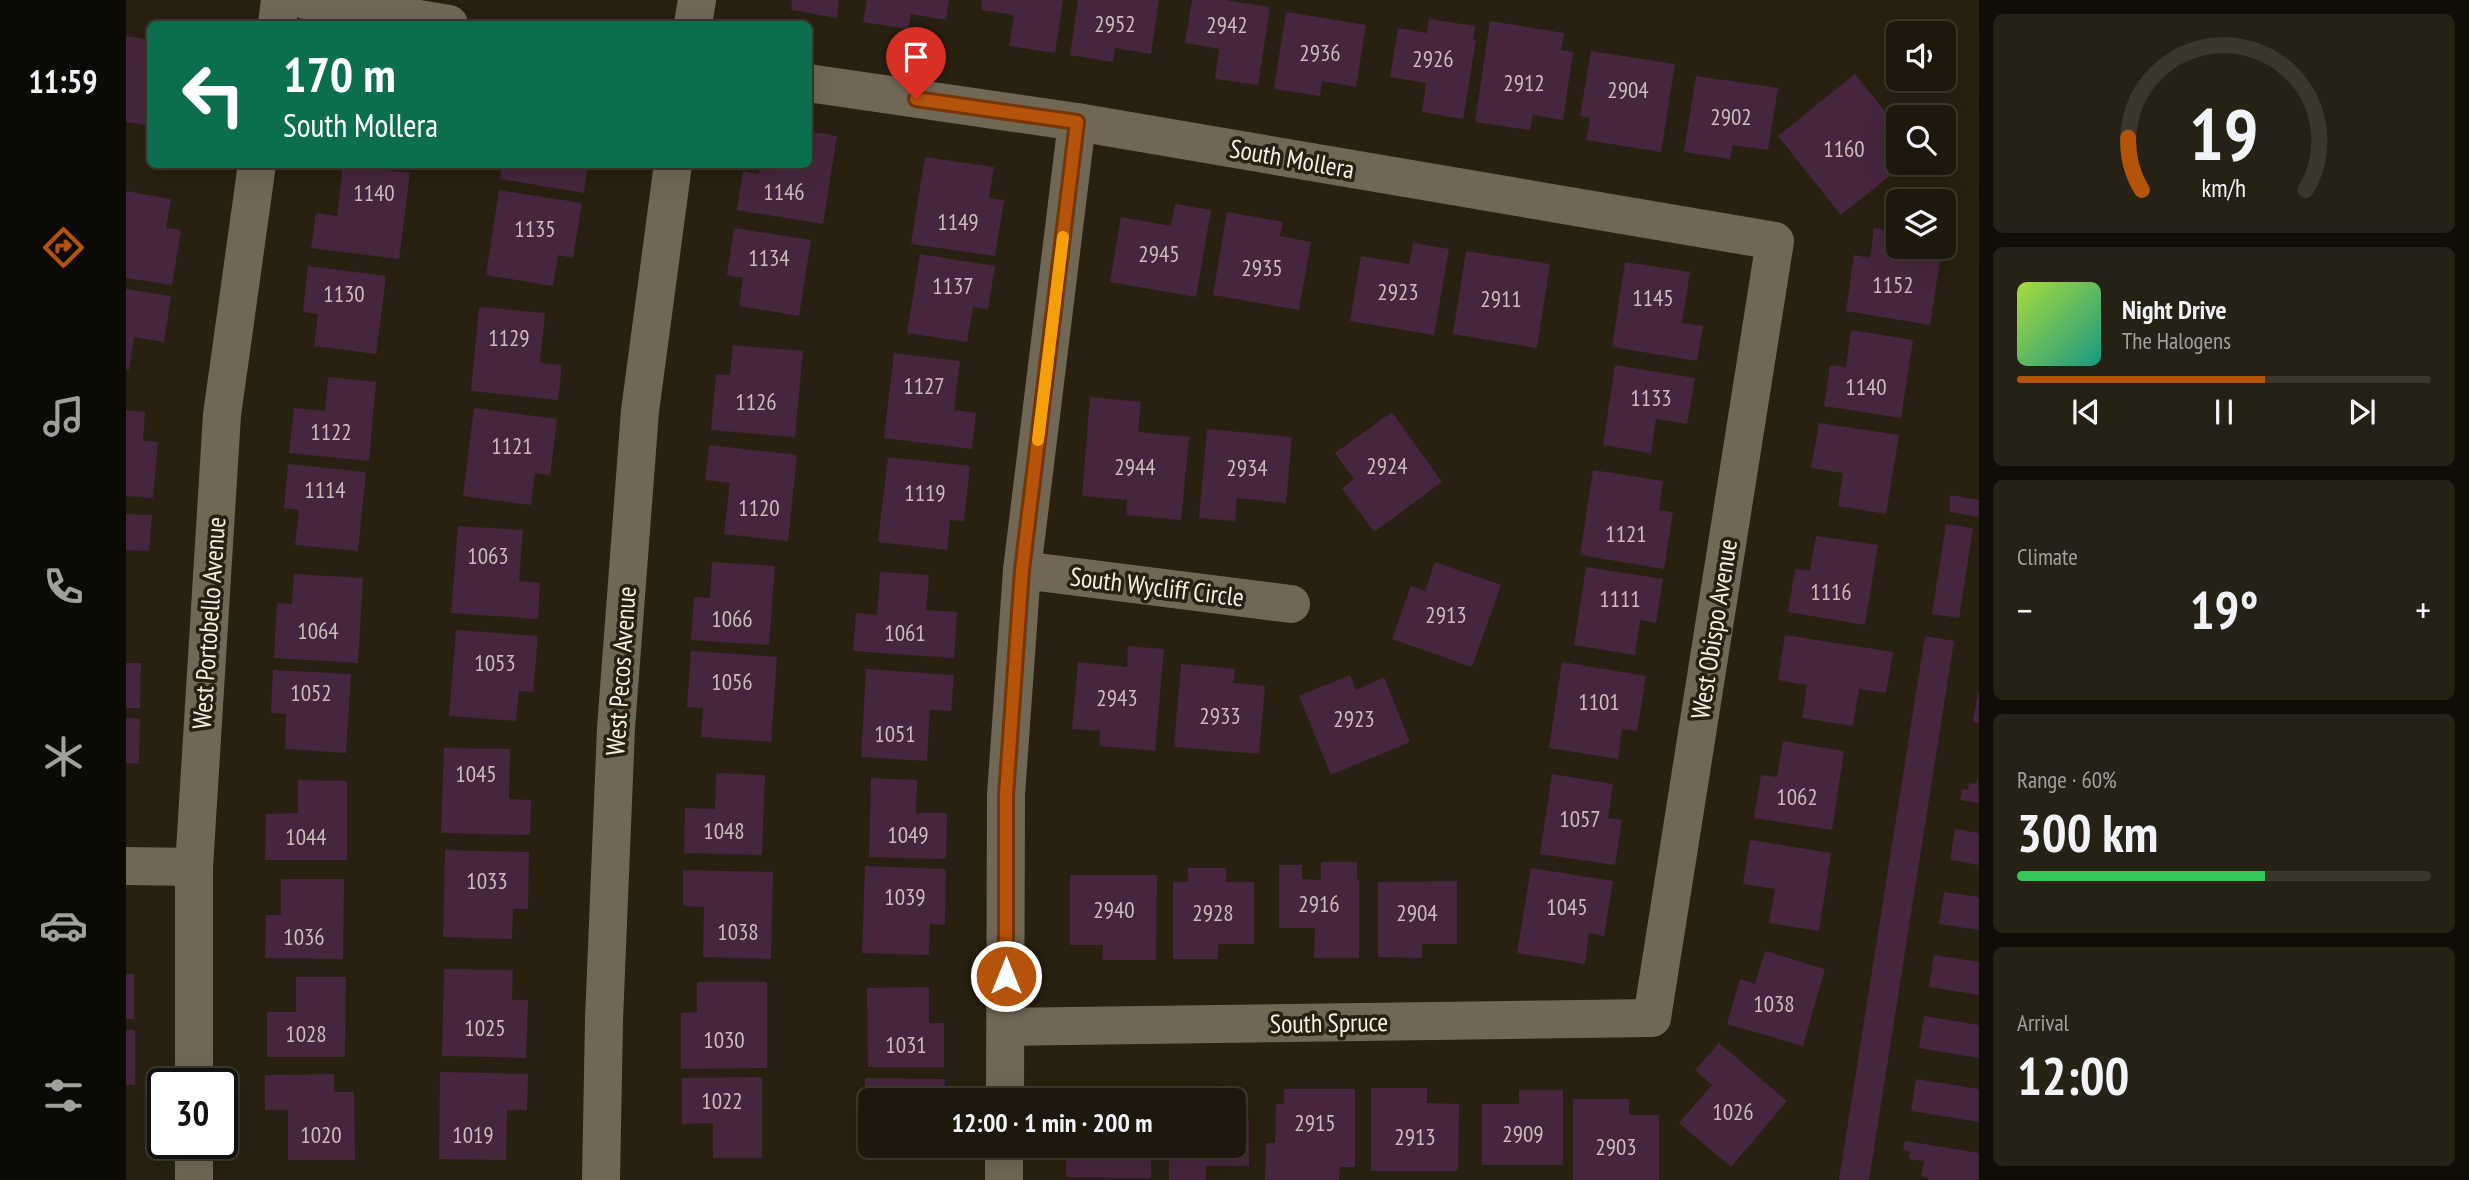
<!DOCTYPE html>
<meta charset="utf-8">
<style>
body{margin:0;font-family:"PT Sans Narrow",sans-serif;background:#262115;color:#f1f3f6;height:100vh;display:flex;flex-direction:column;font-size:26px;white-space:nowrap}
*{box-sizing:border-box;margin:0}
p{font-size:23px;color:#a1a09d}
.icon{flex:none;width:38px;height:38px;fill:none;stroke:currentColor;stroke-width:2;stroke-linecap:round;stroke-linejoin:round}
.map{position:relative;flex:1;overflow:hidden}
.panel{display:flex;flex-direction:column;gap:14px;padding:14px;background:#100d07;width:490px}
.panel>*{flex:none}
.hud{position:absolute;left:21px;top:21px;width:665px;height:147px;border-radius:10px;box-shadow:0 7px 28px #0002,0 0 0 2px #3c372d;background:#0b6e4f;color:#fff;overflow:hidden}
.controls{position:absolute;left:1760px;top:21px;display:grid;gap:14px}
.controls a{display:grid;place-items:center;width:70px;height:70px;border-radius:10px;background:#1e180c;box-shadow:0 7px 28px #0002,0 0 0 2px #3c372d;font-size:35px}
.speed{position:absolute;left:21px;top:1068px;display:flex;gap:14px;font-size:35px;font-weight:700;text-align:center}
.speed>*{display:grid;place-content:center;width:91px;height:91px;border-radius:50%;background:#1e180c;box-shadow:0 7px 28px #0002,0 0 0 2px #3c372d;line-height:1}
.speed .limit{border:4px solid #111;border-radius:10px;background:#fff;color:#111}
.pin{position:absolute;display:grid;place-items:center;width:60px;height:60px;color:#fff;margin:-72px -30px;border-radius:50% 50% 50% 0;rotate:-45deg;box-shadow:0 0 7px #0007}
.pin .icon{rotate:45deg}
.me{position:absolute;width:77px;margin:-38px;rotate:0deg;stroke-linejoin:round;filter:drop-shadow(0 0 5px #0008)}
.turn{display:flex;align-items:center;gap:24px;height:147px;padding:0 21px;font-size:32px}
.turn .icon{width:91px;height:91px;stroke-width:2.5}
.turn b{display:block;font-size:49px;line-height:60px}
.big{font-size:52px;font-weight:700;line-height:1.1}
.panel .tile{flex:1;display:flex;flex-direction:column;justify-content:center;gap:10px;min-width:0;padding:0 24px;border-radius:10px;background:#262115}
.panel .dial{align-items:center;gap:0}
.dial svg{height:182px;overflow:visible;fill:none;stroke:#3c372d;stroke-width:7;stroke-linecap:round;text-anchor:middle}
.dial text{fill:#f1f3f6;stroke:none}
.song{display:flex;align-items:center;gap:21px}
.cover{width:84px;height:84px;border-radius:10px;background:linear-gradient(135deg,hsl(80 70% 55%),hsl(170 70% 35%))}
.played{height:7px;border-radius:4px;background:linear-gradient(90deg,#b45309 60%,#3c372d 60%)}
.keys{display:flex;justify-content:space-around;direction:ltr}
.heat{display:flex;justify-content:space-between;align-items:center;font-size:38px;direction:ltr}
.charge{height:10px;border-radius:5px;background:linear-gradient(90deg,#34c759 60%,#3c372d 0)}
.trip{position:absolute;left:732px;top:1088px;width:388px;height:70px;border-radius:10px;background:#1e180c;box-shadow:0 7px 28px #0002,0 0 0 2px #3c372d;font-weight:700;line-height:70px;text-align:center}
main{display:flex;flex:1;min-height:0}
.tab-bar{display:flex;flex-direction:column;width:126px;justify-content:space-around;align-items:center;background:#0c0a05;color:#a1a09d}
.tab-bar .icon{width:49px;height:49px}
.tab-bar .selected{color:#b45309}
.tab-bar b{font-size:32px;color:#f1f3f6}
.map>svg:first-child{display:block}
.building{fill:#46263e}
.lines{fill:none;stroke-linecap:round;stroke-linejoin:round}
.minor{stroke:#716755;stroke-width:38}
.route-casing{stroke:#753606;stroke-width:18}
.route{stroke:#b45309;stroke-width:12}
.slow{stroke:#f59e0b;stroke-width:12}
.labels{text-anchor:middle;stroke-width:7;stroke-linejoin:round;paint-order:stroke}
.number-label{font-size:23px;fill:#c9bebb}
.street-label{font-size:26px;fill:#f5f0e5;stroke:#282010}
</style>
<main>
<nav class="tab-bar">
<b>11:59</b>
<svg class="icon selected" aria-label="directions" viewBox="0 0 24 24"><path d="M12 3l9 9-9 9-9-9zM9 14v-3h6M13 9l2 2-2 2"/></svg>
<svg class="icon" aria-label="music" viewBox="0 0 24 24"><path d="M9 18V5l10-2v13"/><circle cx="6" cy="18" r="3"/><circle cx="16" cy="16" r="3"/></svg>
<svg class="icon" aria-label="phone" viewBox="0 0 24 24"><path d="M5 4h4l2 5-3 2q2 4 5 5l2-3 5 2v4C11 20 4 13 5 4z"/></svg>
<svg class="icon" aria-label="climate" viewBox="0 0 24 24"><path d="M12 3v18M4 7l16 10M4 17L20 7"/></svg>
<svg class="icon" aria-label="car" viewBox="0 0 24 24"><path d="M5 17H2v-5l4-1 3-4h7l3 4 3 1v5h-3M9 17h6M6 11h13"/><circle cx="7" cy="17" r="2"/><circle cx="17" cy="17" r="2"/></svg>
<svg class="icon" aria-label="filters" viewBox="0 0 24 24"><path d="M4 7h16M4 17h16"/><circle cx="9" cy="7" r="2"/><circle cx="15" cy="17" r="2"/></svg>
</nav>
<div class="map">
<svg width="1853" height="1180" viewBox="0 0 1853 1180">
<rect width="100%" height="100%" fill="#282010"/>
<g class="building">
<path d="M666 0H713L711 18 665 10Z"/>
<path d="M741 0H823L820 20 785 14 782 29 737 22Z"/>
<path d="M856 0H937L929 53 883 46 888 15 855 10Z"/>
<path d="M952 0H1033L1025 54 989 48 987 62 944 55Z"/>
<path d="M1066 0H1099L1144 7 1132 85 1089 79 1093 49 1059 43Z"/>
<path d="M1160 12 1240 25 1230 87 1196 81 1194 96 1148 89Z"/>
<path d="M1303 19 1349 26 1347 40H1350L1337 119 1296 112 1300 83 1264 77 1272 28 1301 33Z"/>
<path d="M1364 21 1438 33 1435 50 1447 52 1437 120 1407 115 1404 130 1349 122Z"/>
<path d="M0 36 24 40V126L0 122Z"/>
<path d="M1465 51 1549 64 1535 152 1460 140 1464 118 1454 116Z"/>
<path d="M1729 74 1773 129V163H1780L1715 215 1652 136Z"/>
<path d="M1570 76 1652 88 1642 150 1607 145 1604 159 1558 152Z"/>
<path d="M682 131 711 136 697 224 611 210 617 171 633 174 635 164H682Z"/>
<path d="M799 157 868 167 863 198 878 200 869 256 785 244Z"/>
<path d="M377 164H462L458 193 374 179Z"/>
<path d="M217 165 284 173 273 259 185 248 190 213 211 216Z"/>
<path d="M373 190 456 203 447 258 432 255 427 286 360 275Z"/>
<path d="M0 191 45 199 40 228 55 230 46 285 0 278Z"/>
<path d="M1049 204 1085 210 1070 297 984 282 995 217 1045 226Z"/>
<path d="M1101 212 1157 222 1154 236 1185 242 1173 310 1087 295Z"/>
<path d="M608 228 685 240 673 316 613 306 617 278 601 275Z"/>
<path d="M1748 228 1773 232V247H1816L1804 325 1720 311 1728 255 1744 258Z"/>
<path d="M1287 243 1323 249 1308 335 1224 321 1235 256 1283 264Z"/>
<path d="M1340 251 1424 264 1411 348 1327 334Z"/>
<path d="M794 254 869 266 862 309 847 307 841 342 781 333Z"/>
<path d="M1499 262 1564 272 1556 323 1577 326 1571 361 1486 347Z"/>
<path d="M182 266 260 276 250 354 188 346 192 314 177 312Z"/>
<path d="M0 289 45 296 38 342 8 337 3 370 0 369Z"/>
<path d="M353 307 419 313 414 363 436 365 432 400 345 391Z"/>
<path d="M1725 330 1787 340 1775 418 1698 406 1704 365 1720 367Z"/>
<path d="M607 345 677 351 669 437 585 430 590 374 604 375Z"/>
<path d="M768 353 834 361 828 410 850 413 846 449 758 438Z"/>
<path d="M1489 365 1569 378 1561 424 1530 419 1525 453 1477 445Z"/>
<path d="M202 377 250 382 243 461 163 453 168 408 199 411Z"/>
<path d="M964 397 1015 402 1012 432 1063 437 1055 520 1000 515 1001 500 956 496Z"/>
<path d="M348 408 431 419 424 475 409 473 405 505 337 496Z"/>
<path d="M0 410 19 412 17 441 32 442 27 498 0 496Z"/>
<path d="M1266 412 1316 482 1248 532 1216 488 1228 479 1209 453Z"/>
<path d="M1693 423 1773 435 1760 514 1712 506 1717 473 1685 468Z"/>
<path d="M1081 429 1166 437 1160 503 1111 498 1109 521 1073 518Z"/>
<path d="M583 445 671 455 662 541 598 534 604 483 579 480Z"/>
<path d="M762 457 844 466 838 521 824 520 821 550 752 542Z"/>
<path d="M162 464 240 472 232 551 169 545 173 510 158 508Z"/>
<path d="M1467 470 1537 481 1533 510 1547 512 1538 569 1454 555Z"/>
<path d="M1824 495 1853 500V517L1824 512Z"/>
<path d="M0 514 26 515 23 551 0 550Z"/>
<path d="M1820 524 1847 528 1833 618 1806 614Z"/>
<path d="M332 526 397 530 393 581 414 583 412 619 325 613Z"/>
<path d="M1690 536 1752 545 1739 625 1662 612 1669 569 1684 571Z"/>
<path d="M586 562 649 566 643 645 565 640 568 597 584 598Z"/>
<path d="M1309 562 1375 585 1346 667 1266 639 1285 586 1299 591Z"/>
<path d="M1460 567 1537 579 1530 623 1514 620 1509 655 1448 645Z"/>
<path d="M754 572 803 575 800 610 831 612 828 658 727 651 730 613 751 615Z"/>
<path d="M168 574 237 578 232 663 148 658 151 603 166 604Z"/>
<path d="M330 630 412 636 407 692 393 691 390 721 323 716Z"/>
<path d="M1659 635 1767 652 1760 693 1733 689 1727 726 1676 718 1681 685 1652 680Z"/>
<path d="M1799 636 1828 641 1743 1180H1713Z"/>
<path d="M1002 646 1038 649 1029 751 973 746 974 731 946 729 952 662 1001 667Z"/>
<path d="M565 651 651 657 645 742 575 737 577 708 561 707Z"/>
<path d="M1436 662 1520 676 1511 731 1496 729 1492 759 1423 748Z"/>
<path d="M0 663H15L14 708H0Z"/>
<path d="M1055 664 1109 669 1107 683 1139 686 1133 754 1048 747Z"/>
<path d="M740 669 828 675 825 711 804 710 801 761 735 757Z"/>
<path d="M147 670 225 674 220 753 159 749 160 714 145 713Z"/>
<path d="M1224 675 1230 690 1258 677 1284 742 1205 775 1173 696Z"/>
<path d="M1852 692H1853V723L1847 722Z"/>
<path d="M0 718 14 719 13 764 0 763Z"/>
<path d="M1657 741 1718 751 1706 830 1628 818 1635 775 1651 777Z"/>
<path d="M318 748 384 749 383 799 405 800 404 835 315 833Z"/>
<path d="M590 773 639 775 636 855 558 853 559 808 589 809Z"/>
<path d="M1426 774 1487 784 1482 818 1496 820 1489 865 1414 854Z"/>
<path d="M1852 776 1853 803 1834 800 1836 789 1842 790 1843 783 1850 784Z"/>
<path d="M745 778 791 780 790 813H821L820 859 743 857Z"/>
<path d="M172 780 221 781V860H139L140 814 172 813Z"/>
<path d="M1829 829 1853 833V865L1824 860Z"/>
<path d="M1624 840 1705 853 1693 931 1643 923 1649 889 1617 884Z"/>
<path d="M319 850 403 852 402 909H387L386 939 317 937Z"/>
<path d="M1195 862H1231V880L1233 879V958H1188L1189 928H1153V865H1176V879L1195 880Z"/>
<path d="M739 866 820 869 819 925 804 924 803 955 736 953Z"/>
<path d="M1062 868H1100V882H1128V944H1092V959H1047V882H1062Z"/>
<path d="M1405 868 1487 881 1478 936 1463 933 1459 964 1391 953Z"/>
<path d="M557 870 647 872 645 959 577 957 578 907 557 906Z"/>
<path d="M944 875H1031L1030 960H976L977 945H944Z"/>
<path d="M155 879H218L217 959 139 958 140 915H155Z"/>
<path d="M1331 881V944H1296V958L1252 957V882Z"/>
<path d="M1818 892 1853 897V930L1813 924Z"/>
<path d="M1639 951 1699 969 1677 1046 1601 1024 1614 979 1629 984Z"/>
<path d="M1808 955 1853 962V995L1803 987Z"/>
<path d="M318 969 387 970 386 1000H402L400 1058 316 1056Z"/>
<rect x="0" y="974" width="8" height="45"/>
<path d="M170 977H220L219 1057H141V1012H170Z"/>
<path d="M571 982H641V1068L555 1069V1013L571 1012Z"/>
<path d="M803 987V1023H818V1067H742L741 988Z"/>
<path d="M1798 1016 1853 1025V1058L1793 1048Z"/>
<rect x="0" y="1030" width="9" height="55"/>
<path d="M1593 1043 1661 1101 1605 1167 1553 1123 1586 1085 1569 1070Z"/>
<path d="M314 1072 402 1074 401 1110H381L380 1160 313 1159Z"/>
<path d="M208 1074V1092H228L229 1160H162V1110H139V1075Z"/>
<path d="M636 1077V1158H587V1123L556 1124V1078Z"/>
<path d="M739 1078 819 1079 818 1101H744V1146H787V1158L738 1157Z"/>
<path d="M1790 1079 1853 1089V1122L1785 1111Z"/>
<path d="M1245 1088H1301V1103L1333 1104 1332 1171H1245Z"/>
<path d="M989 1089 1026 1090V1101H989Z"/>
<rect x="1043" y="1089" width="46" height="12"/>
<path d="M1158 1089H1229V1167H1214L1213 1180H1139L1140 1143H1149L1150 1104H1158Z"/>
<path d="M1393 1090H1437V1165H1356V1104H1393Z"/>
<path d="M1447 1099H1503V1115H1533V1180H1447Z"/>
<path d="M1108 1121H1123V1166H1080V1180H1043V1146H1108Z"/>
<path d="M1779 1141 1853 1153V1180H1802V1177L1795 1176 1798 1161 1783 1159 1784 1151 1777 1150Z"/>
<path d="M940 1146H1025V1178L940 1177Z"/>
</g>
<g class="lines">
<g class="minor">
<path d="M179 0 323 24"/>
<path d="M151 24 154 0"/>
<path d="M567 24 571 0"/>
<path d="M682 83 951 122 1649 241 1526 1018 880 1027"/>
<path d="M896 570 1165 604"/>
<path d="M0 866 68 867"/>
<path d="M68 1083V867L96 415 131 164"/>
<path d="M879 1101 880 795 896 570 951 122"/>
<path d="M68 1180V1143"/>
<path d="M475 1180 478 1020 490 728 514 411 547 164"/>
<path d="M878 1180V1146"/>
</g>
</g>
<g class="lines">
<defs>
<path id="route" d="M790 99 951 122 896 570 880 795V976"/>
</defs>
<use href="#route" class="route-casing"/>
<use href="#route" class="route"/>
<path class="slow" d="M912 440 937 237"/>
</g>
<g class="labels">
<g class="number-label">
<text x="989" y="32">2952</text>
<text x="1101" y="33">2942</text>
<text x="1194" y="61">2936</text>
<text x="1307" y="67">2926</text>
<text x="1398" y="91">2912</text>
<text x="1502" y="98">2904</text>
<text x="1605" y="125">2902</text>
<text x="1718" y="157">1160</text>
<text x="658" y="200">1146</text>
<text x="248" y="201">1140</text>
<text x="832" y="230">1149</text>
<text x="409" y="237">1135</text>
<text x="1033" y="262">2945</text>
<text x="643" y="266">1134</text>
<text x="1136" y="276">2935</text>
<text x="1767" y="293">1152</text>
<text x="827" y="294">1137</text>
<text x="1272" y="300">2923</text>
<text x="218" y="302">1130</text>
<text x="1527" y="306">1145</text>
<text x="1375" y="307">2911</text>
<text x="383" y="346">1129</text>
<text x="798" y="394">1127</text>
<text x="1740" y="395">1140</text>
<text x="1525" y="406">1133</text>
<text x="630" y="410">1126</text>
<text x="205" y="440">1122</text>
<text x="386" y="454">1121</text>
<text x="1261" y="474">2924</text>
<text x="1009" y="475">2944</text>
<text x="1121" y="476">2934</text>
<text x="199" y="498">1114</text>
<text x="799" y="501">1119</text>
<text x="633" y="516">1120</text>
<text x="1500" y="542">1121</text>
<text x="362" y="564">1063</text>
<text x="1705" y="600">1116</text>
<text x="1494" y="607">1111</text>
<text x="1320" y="623">2913</text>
<text x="606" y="627">1066</text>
<text x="192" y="639">1064</text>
<text x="779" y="641">1061</text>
<text x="369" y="671">1053</text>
<text x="606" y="690">1056</text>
<text x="185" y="701">1052</text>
<text x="991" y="706">2943</text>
<text x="1473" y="710">1101</text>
<text x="1094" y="724">2933</text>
<text x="1228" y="727">2923</text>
<text x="769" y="742">1051</text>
<text x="350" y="782">1045</text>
<text x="1671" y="805">1062</text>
<text x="1454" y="827">1057</text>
<text x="598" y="839">1048</text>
<text x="782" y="843">1049</text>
<text x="180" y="845">1044</text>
<text x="361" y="889">1033</text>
<text x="779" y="905">1039</text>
<text x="1193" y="912">2916</text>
<text x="1441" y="915">1045</text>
<text x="988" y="918">2940</text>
<text x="1087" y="921">2928</text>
<text x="1291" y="921">2904</text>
<text x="612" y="940">1038</text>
<text x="178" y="945">1036</text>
<text x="1648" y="1012">1038</text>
<text x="359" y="1036">1025</text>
<text x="180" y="1042">1028</text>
<text x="598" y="1048">1030</text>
<text x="780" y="1053">1031</text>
<text x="596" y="1109">1022</text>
<text x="1607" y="1120">1026</text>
<text x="1189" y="1131">2915</text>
<text x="1397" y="1142">2909</text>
<text x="195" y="1143">1020</text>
<text x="347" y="1143">1019</text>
<text x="1289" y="1145">2913</text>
<text x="1490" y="1155">2903</text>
</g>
<g class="street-label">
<text transform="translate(1166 159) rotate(10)" y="9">South Mollera</text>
<text transform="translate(1031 587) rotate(7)" y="9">South Wycliff Circle</text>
<text transform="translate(83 623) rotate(-86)" y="9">West Portobello Avenue</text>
<text transform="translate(1588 629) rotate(-81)" y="9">West Obispo Avenue</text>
<text transform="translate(495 671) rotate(-86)" y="9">West Pecos Avenue</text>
<text transform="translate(1203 1023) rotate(-1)" y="9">South Spruce</text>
</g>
</g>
</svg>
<div class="controls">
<a><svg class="icon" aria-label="sound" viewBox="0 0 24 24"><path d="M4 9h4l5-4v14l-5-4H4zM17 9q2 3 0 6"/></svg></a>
<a><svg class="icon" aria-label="search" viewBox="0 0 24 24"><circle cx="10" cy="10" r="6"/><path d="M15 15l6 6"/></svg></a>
<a><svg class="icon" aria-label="layers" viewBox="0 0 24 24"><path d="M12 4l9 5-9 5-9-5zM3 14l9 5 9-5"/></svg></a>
</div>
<div class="speed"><div class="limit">30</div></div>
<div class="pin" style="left:790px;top:99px;background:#d93025"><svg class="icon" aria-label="arrive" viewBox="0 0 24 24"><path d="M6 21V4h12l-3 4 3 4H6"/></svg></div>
<svg class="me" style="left:880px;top:976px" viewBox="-20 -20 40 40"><circle r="17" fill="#b45309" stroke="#fff" stroke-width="3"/><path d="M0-11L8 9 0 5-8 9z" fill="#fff"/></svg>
<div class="trip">12:00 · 1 min · 200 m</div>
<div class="hud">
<div class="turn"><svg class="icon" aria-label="left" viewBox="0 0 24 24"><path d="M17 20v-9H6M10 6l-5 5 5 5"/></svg><div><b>170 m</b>South Mollera</div></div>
</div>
</div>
<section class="panel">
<div class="tile dial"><svg viewBox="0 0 100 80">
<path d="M14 69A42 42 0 1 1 86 69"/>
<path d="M14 69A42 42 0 0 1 8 46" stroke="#b45309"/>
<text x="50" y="56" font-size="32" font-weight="700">19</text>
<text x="50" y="72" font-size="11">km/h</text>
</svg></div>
<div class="tile">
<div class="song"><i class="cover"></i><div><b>Night Drive</b><p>The Halogens</p></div></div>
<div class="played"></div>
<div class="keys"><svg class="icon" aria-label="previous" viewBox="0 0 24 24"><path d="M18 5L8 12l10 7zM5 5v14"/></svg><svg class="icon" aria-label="pause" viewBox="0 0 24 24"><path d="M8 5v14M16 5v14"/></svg><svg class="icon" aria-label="next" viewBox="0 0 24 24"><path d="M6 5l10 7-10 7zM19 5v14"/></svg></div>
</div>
<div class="tile"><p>Climate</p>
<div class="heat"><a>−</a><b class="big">19°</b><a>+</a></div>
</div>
<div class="tile"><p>Range · 60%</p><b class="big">300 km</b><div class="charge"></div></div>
<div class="tile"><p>Arrival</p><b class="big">12:00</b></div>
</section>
</main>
